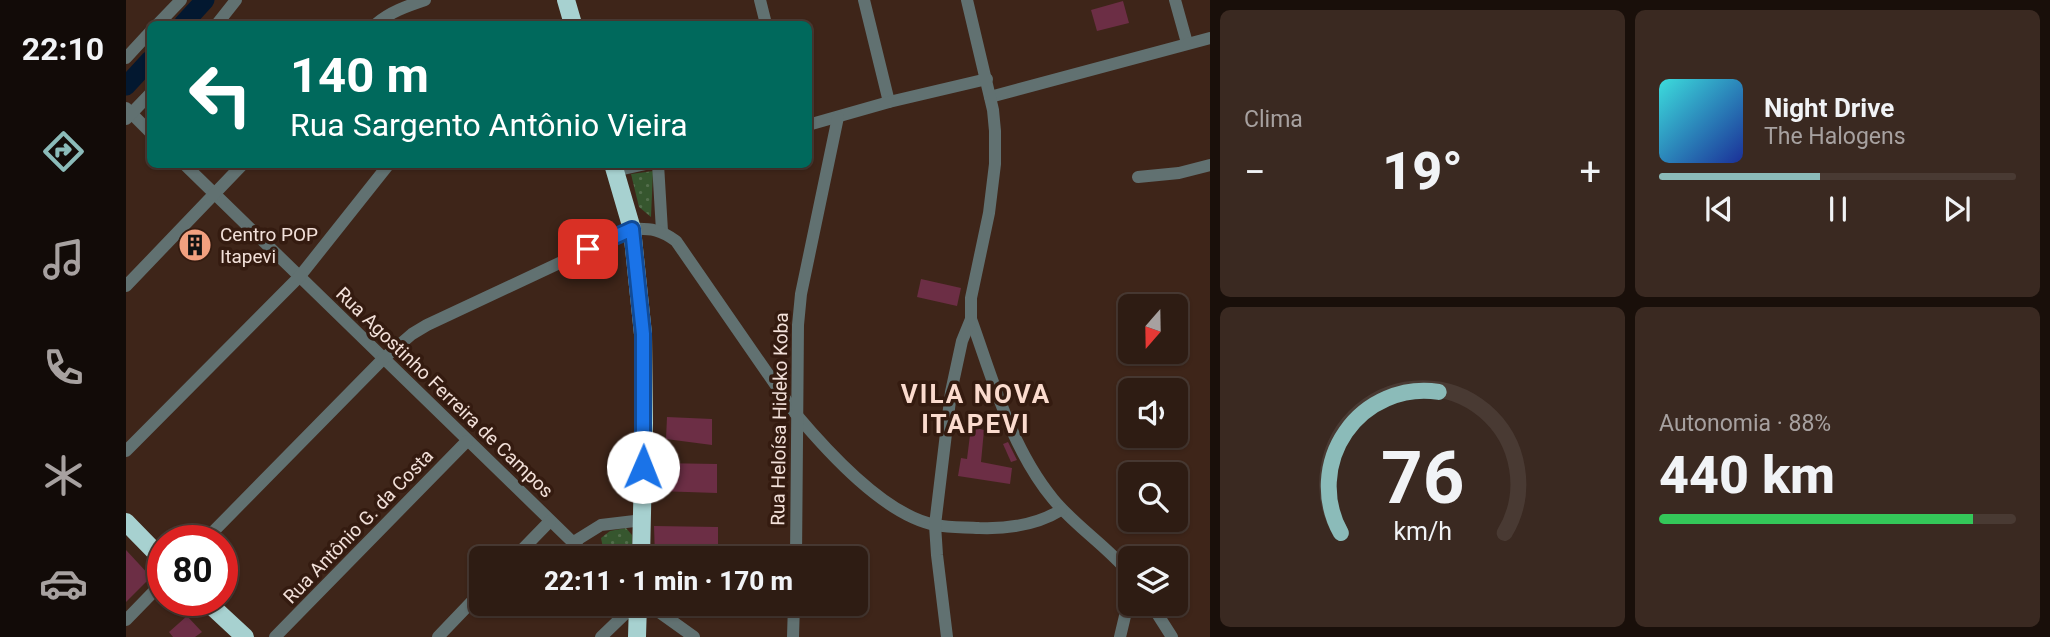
<!DOCTYPE html>
<html lang="pt">
<meta charset="utf-8">
<style>
body{margin:0;font-family:Roboto,sans-serif;background:#3a2921;color:#f1f3f6;height:100vh;display:flex;flex-direction:column;font-size:26px;white-space:nowrap}
*{box-sizing:border-box;margin:0}
p{font-size:23px;color:#a7a1a0}
.icon{flex:none;width:38px;height:38px;fill:none;stroke:currentColor;stroke-width:2;stroke-linecap:round;stroke-linejoin:round}
.map{position:relative;flex:1;overflow:hidden}
.drawer{display:flex;flex-direction:column;gap:10px;padding:10px;background:#190f0a;width:840px}
.drawer>*{flex:none}
.hud{position:absolute;left:21px;top:21px;width:665px;height:147px;border-radius:10px;box-shadow:0 2px 5px #0004,0 0 0 2px #493a33;background:#00695c;color:#fff;overflow:hidden}
.needle{width:46px;rotate:200deg}
.buttons{position:absolute;left:992px;top:294px;display:grid;gap:14px}
.buttons a{display:grid;place-items:center;width:70px;height:70px;border-radius:10px;background:#2e1c13;box-shadow:0 2px 5px #0004,0 0 0 2px #493a33;font-size:35px}
.speed{position:absolute;left:21px;top:525px;display:flex;gap:14px;font-size:35px;font-weight:700;text-align:center}
.speed>*{display:grid;place-content:center;width:91px;height:91px;border-radius:50%;background:#2e1c13;box-shadow:0 2px 5px #0004,0 0 0 2px #493a33;line-height:1}
.speed .limit{border:10px solid #d22;background:#fff;color:#111}
.pin{position:absolute;display:grid;place-items:center;width:60px;height:60px;color:#fff;margin:-30px;border-radius:14px;box-shadow:0 4px 10px #0006}
.me{position:absolute;width:77px;margin:-38px;rotate:1deg;stroke-linejoin:round;filter:drop-shadow(0 0 5px #0008)}
.turn{display:flex;align-items:center;gap:24px;height:147px;padding:0 28px;font-size:32px}
.turn .icon{width:91px;height:91px;stroke-width:2.5}
.turn b{display:block;font-size:49px;line-height:60px}
.big{font-size:52px;font-weight:800;line-height:1.1}
.drawer .card{flex:1;display:flex;flex-direction:column;justify-content:center;gap:10px;min-width:0;padding:0 24px;border-radius:10px;background:#3a2921}
.drawer .dial{align-items:center;gap:0}
.dial svg{height:182px;overflow:visible;fill:none;stroke:#493a33;stroke-width:7;stroke-linecap:round;text-anchor:middle}
.dial text{fill:#f1f3f6;stroke:none}
.song{display:flex;align-items:center;gap:21px}
.cover{width:84px;height:84px;border-radius:10px;background:linear-gradient(135deg,hsl(180 70% 55%),hsl(230 70% 35%))}
.played{height:7px;border-radius:4px;background:linear-gradient(90deg,#8bbbb9 45%,#493a33 45%)}
.keys{display:flex;justify-content:space-around;direction:ltr}
.heat{display:flex;justify-content:space-between;align-items:center;font-size:38px;direction:ltr}
.charge{height:10px;border-radius:5px;background:linear-gradient(90deg,#34c759 88%,#493a33 0)}
.drawer .tiles{flex:1;display:grid;gap:10px;grid-template-columns:repeat(2,1fr)}
.trip{position:absolute;left:343px;top:546px;width:399px;height:70px;border-radius:10px;background:#2e1c13;box-shadow:0 2px 5px #0004,0 0 0 2px #493a33;font-weight:800;line-height:70px;text-align:center}
main{display:flex;flex:1;min-height:0}
.tab-bar{display:flex;flex-direction:column;width:126px;justify-content:space-around;align-items:center;background:#120b08;color:#a7a1a0}
.tab-bar .icon{width:49px;height:49px}
.tab-bar .on{color:#8bbbb9}
.tab-bar b{font-size:32px;color:#f1f3f6}
.map>svg:first-child{display:block}
.park{fill:url(#park-dots)}
.lines{fill:none;stroke-linecap:round;stroke-linejoin:round}
.river{stroke:#031830;stroke-width:19}
.building{fill:#6c2e45}
.minor{stroke:#617171;stroke-width:12}
.highway{stroke:#a7d1d0;stroke-width:18}
.route-casing{stroke:#114b97;stroke-width:18}
.route{stroke:#1a73e8;stroke-width:12}
.labels{text-anchor:middle;stroke-width:7;stroke-linejoin:round;paint-order:stroke}
.poi-label{font-size:19px;fill:#f2e0d9;stroke:#341b10;text-anchor:start}
.street-label{font-size:19px;fill:#f2e0d9;stroke:#341b10}
.district-label{font-size:26px;font-weight:bold;letter-spacing:2px;fill:#fbdbce;stroke:#341b10}
</style>
<main>
<nav class="tab-bar">
<b>22:10</b>
<svg class="icon on" aria-label="directions" viewBox="0 0 24 24"><path d="M12 3l9 9-9 9-9-9zM9 14v-3h6M13 9l2 2-2 2"/></svg>
<svg class="icon" aria-label="music" viewBox="0 0 24 24"><path d="M9 18V5l10-2v13"/><circle cx="6" cy="18" r="3"/><circle cx="16" cy="16" r="3"/></svg>
<svg class="icon" aria-label="phone" viewBox="0 0 24 24"><path d="M5 4h4l2 5-3 2q2 4 5 5l2-3 5 2v4C11 20 4 13 5 4z"/></svg>
<svg class="icon" aria-label="climate" viewBox="0 0 24 24"><path d="M12 3v18M4 7l16 10M4 17L20 7"/></svg>
<svg class="icon" aria-label="car" viewBox="0 0 24 24"><path d="M5 17H2v-5l4-1 3-4h7l3 4 3 1v5h-3M9 17h6M6 11h13"/><circle cx="7" cy="17" r="2"/><circle cx="17" cy="17" r="2"/></svg>
</nav>
<div class="map">
<svg width="1084" height="637" viewBox="0 0 1084 637">
<defs>
<pattern id="park-dots" width="8" height="8" patternUnits="userSpaceOnUse" patternTransform="scale(1.75)"><rect width="8" height="8" fill="#36562e"/><path d="M2 2h.1M6 6h.1" fill="none" stroke="#546e4c" stroke-width="1.8" stroke-linecap="round"/></pattern>
</defs>
<rect width="100%" height="100%" fill="#3e2519"/>
<g class="park">
<path d="M527 171 525 217 513 207 505 174Z"/>
<path d="M500 528 506 535V558H487L477 548 475 538 484 531Z"/>
</g>
<g class="lines">
<g class="river">
<path d="M57 24 79 0"/>
<path d="M0 86 24 60"/>
</g>
</g>
<g class="building">
<path d="M997 1 1003 23 971 31 965 10Z"/>
<path d="M74 230 83 239 64 260 54 251Z"/>
<path d="M795 279 835 288 831 306 791 297Z"/>
<path d="M541 417 586 419V445L540 439Z"/>
<path d="M845 427 858 430 855 462 886 468 884 484 832 476 835 458 841 459Z"/>
<path d="M882 442 891 460 885 462 877 444Z"/>
<path d="M532 463 591 464V493L531 491Z"/>
<path d="M528 526 592 527V557H529Z"/>
<path d="M0 550 25 577 0 602Z"/>
<path d="M61 616 76 632 69 637H47L43 632Z"/>
</g>
<g class="lines">
<g class="minor">
<path d="M634 0 640 24"/>
<path d="M738 0 763 102"/>
<path d="M1049 0 1061 43"/>
<path d="M32 24 55 0"/>
<path d="M91 24 110 0"/>
<path d="M250 24C264 12 281 6 299 0"/>
<path d="M0 58 24 32"/>
<path d="M864 97 1084 38"/>
<path d="M0 108 24 132"/>
<path d="M0 119 24 94"/>
<path d="M682 125 763 102 861 79"/>
<path d="M58 164 463 558"/>
<path d="M532 164 536 231"/>
<path d="M488 171 520 164"/>
<path d="M1012 177 1053 173 1084 165"/>
<path d="M0 286 117 164"/>
<path d="M845 319C867 380 885 448 927 499 950 527 981 546 1004 574"/>
<path d="M0 451 174 276 263 164"/>
<path d="M78 541 257 359 286 334 301 325 506 229C525 228 535 230 550 241L669 413C701 451 759 516 810 525 824 528 839 527 853 528 882 529 911 525 935 510"/>
<path d="M446 543 475 525 517 520"/>
<path d="M388 558 424 521"/>
<path d="M670 558 672 325 675 294 712 117"/>
<path d="M522 604 568 637"/>
<path d="M1025 604 1046 637"/>
<path d="M0 620 37 582"/>
<path d="M149 637 341 441"/>
<path d="M312 637 355 592"/>
<path d="M475 637 501 612 500 604"/>
<path d="M667 637 668 604"/>
<path d="M821 637 811 555 809 525 825 392 836 341 845 319V298L863 213 869 164V131L867 110 841 0"/>
<path d="M994 637 1004 595"/>
</g>
<g class="highway">
<path d="M440 0 447 24"/>
<path d="M487 164 506 229 517 334 518 423 515 558"/>
<path d="M0 522 37 560"/>
<path d="M79 600 119 637"/>
<path d="M511 637 512 604"/>
</g>
</g>
<g class="lines">
<defs>
<path id="route" d="M462 249 506 229 517 334V467"/>
</defs>
<use href="#route" class="route-casing"/>
<use href="#route" class="route"/>
</g>
<defs>
<symbol id="building-disc" viewBox="-11 -11 22 22"><circle r="9.5" fill="#f2a07f" stroke="#341b10"/><path d="M-4-6H4V6H1V3H-1V6H-4ZM-2.5-4.3h1.7v1.8h-1.7ZM.8-4.3h1.7v1.8H.8ZM-2.5-1h1.7V.8h-1.7ZM.8-1h1.7V.8H.8Z" fill="#111"/></symbol>
</defs>
<g fill-rule="evenodd">
<use href="#building-disc" x="50" y="226" width="38" height="38"/>
</g>
<g class="labels">
<g class="poi-label">
<text x="94" y="241">Centro POP<tspan x="94" dy="22">Itapevi</tspan></text>
</g>
<g class="street-label">
<text transform="translate(319 392) rotate(44)" y="7">Rua Agostinho Ferreira de Campos</text>
<text transform="translate(653 419) rotate(-89)" y="7">Rua Heloísa Hideko Koba</text>
<text transform="translate(232 526) rotate(-46)" y="7">Rua Antônio G. da Costa</text>
</g>
<g class="district-label">
<text x="850" y="403">VILA NOVA<tspan x="850" dy="30">ITAPEVI</tspan></text>
</g>
</g>
</svg>
<div class="buttons">
<a><svg class="needle" viewBox="-14 -14 28 28"><path d="M0-13l5 13h-10z" fill="#e53935"/><path d="M0 13l5-13h-10z" fill="#a7a1a0"/></svg></a>
<a><svg class="icon" aria-label="sound" viewBox="0 0 24 24"><path d="M4 9h4l5-4v14l-5-4H4zM17 9q2 3 0 6"/></svg></a>
<a><svg class="icon" aria-label="search" viewBox="0 0 24 24"><circle cx="10" cy="10" r="6"/><path d="M15 15l6 6"/></svg></a>
<a><svg class="icon" aria-label="layers" viewBox="0 0 24 24"><path d="M12 4l9 5-9 5-9-5zM3 14l9 5 9-5"/></svg></a>
</div>
<div class="speed"><div class="limit">80</div></div>
<div class="pin" style="left:462px;top:249px;background:#d93025"><svg class="icon" aria-label="arrive" viewBox="0 0 24 24"><path d="M6 21V4h12l-3 4 3 4H6"/></svg></div>
<svg class="me" style="left:517px;top:467px" viewBox="-20 -20 40 40"><circle r="19" fill="#fff"/><path d="M0-13L10 11 0 6-10 11z" fill="#1a73e8"/></svg>
<div class="trip">22:11 · 1 min · 170 m</div>
<div class="hud">
<div class="turn"><svg class="icon" aria-label="left" viewBox="0 0 24 24"><path d="M17 20v-9H6M10 6l-5 5 5 5"/></svg><div><b>140 m</b>Rua Sargento Antônio Vieira</div></div>
</div>
</div>
<section class="drawer">
<div class="tiles">
<div class="card"><p>Clima</p>
<div class="heat"><a>−</a><b class="big">19°</b><a>+</a></div>
</div>
<div class="card">
<div class="song"><i class="cover"></i><div><b>Night Drive</b><p>The Halogens</p></div></div>
<div class="played"></div>
<div class="keys"><svg class="icon" aria-label="previous" viewBox="0 0 24 24"><path d="M18 5L8 12l10 7zM5 5v14"/></svg><svg class="icon" aria-label="pause" viewBox="0 0 24 24"><path d="M8 5v14M16 5v14"/></svg><svg class="icon" aria-label="next" viewBox="0 0 24 24"><path d="M6 5l10 7-10 7zM19 5v14"/></svg></div>
</div>
<div class="card dial"><svg viewBox="0 0 100 80">
<path d="M14 69A42 42 0 1 1 86 69"/>
<path d="M14 69A42 42 0 0 1 57 7" stroke="#8bbbb9"/>
<text x="50" y="56" font-size="32" font-weight="700">76</text>
<text x="50" y="72" font-size="11">km/h</text>
</svg></div>
<div class="card"><p>Autonomia · 88%</p><b class="big">440 km</b><div class="charge"></div></div>
</div>
</section>
</main>
